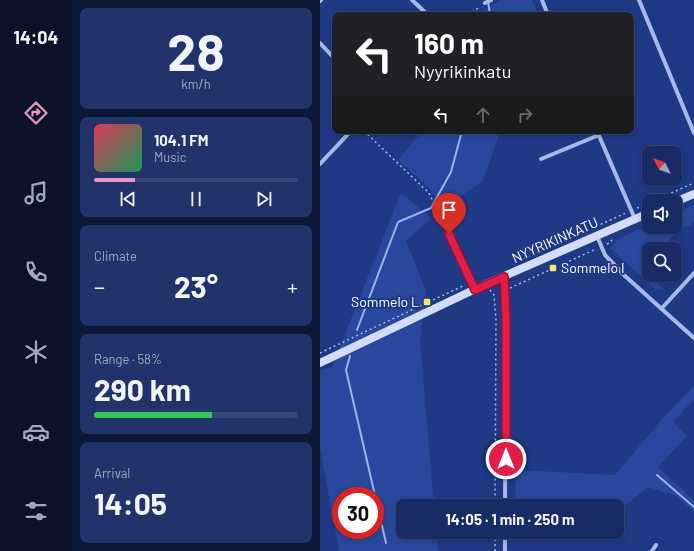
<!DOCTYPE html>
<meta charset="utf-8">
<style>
body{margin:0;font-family:Barlow,sans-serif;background:#21336a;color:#f1f3f6;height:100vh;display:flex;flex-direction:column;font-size:15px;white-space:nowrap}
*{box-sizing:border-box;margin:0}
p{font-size:13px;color:#9fa7bf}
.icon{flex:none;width:22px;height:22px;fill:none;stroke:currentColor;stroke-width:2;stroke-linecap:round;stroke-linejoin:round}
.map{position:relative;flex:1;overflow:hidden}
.drawer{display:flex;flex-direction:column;gap:8px;padding:8px;background:#0d1837;width:248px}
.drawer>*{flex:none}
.hud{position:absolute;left:12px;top:12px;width:302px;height:122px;border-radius:8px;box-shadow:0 2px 6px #0003,0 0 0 1px #364778;background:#202124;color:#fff;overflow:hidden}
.needle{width:26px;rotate:312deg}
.fabs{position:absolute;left:322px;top:146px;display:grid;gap:8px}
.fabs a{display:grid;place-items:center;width:40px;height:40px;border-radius:8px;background:#182b64;box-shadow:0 2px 6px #0003,0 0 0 1px #364778;font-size:20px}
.speed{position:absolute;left:12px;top:487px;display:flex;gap:8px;font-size:20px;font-weight:700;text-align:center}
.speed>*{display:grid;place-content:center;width:52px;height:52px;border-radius:50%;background:#182b64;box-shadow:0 2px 6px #0003,0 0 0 1px #364778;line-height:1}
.speed .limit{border:6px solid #d22;background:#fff;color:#111}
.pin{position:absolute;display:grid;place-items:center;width:34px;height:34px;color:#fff;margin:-41px -17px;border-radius:50% 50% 50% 0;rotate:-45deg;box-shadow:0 0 4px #0007}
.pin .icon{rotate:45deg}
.me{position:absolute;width:44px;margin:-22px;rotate:0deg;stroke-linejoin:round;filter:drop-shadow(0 0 3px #0008)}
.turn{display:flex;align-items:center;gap:14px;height:84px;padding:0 16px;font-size:18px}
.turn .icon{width:52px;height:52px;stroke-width:2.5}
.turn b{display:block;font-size:28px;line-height:34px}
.lanes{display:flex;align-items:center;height:38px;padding:0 16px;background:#0003;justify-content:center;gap:20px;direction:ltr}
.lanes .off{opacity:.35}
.big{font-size:30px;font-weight:700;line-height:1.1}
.drawer .widget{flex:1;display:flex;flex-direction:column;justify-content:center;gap:6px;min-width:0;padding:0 14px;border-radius:8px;background:#21336a}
.drawer .dial{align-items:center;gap:0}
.dial b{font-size:52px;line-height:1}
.song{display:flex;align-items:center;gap:12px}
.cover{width:48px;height:48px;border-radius:6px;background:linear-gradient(135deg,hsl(350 70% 55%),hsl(150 70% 35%))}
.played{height:4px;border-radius:2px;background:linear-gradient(90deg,#e797bd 20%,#364778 20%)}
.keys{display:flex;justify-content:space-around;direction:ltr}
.heat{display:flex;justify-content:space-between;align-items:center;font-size:22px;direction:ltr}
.charge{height:6px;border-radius:3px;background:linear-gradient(90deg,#34c759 58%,#364778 0)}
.trip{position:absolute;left:76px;top:499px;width:228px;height:40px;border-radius:8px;background:#182b64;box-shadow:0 2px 6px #0003,0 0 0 1px #364778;font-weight:700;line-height:40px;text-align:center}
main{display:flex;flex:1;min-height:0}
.menu{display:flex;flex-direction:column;width:72px;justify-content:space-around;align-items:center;background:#0a1128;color:#9fa7bf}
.menu .icon{width:28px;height:28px}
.menu .on{color:#e797bd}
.menu b{font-size:18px;color:#f1f3f6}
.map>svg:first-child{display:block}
.green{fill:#29489d;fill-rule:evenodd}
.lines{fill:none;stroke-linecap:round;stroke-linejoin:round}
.stream{stroke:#9bb2eb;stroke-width:2}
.path{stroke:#a8b9e9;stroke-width:1.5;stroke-dasharray:2 3;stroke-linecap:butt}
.street{stroke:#a8b9e9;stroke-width:4}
.secondary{stroke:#d3dcf7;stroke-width:8}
.route-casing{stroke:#92132f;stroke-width:10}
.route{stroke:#e11d48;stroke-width:7}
.poi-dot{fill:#f7e868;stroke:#203985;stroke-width:1.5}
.labels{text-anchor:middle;stroke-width:4;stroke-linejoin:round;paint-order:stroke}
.street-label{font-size:14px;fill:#fff;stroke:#203985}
.poi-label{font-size:14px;fill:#fff;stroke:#203985;text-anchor:start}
</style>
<main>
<nav class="menu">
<b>14:04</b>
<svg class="icon on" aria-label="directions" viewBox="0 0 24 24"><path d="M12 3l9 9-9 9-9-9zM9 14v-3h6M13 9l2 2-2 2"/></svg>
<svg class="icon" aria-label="music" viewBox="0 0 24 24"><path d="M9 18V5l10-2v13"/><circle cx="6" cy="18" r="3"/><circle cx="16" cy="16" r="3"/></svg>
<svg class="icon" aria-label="phone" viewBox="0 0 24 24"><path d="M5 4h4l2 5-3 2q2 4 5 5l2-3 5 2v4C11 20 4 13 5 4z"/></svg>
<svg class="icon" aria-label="climate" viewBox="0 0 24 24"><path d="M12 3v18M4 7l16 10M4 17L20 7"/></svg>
<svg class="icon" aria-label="car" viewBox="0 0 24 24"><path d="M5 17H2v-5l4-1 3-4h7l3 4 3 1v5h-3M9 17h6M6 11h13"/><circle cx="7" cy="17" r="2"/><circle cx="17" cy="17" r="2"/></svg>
<svg class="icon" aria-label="filters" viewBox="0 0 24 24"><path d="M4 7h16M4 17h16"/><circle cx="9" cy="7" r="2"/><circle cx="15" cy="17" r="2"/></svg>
</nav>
<section class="drawer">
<div class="widget dial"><b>28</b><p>km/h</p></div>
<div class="widget">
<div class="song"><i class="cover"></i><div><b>104.1 FM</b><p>Music</p></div></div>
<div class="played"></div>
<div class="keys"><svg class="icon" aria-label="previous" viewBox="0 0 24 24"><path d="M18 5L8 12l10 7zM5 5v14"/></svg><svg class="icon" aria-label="pause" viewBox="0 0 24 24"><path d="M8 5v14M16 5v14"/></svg><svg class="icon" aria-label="next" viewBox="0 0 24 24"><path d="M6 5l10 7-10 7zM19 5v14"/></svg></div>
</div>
<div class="widget"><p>Climate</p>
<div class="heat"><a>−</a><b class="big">23°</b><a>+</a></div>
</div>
<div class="widget"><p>Range · 58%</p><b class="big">290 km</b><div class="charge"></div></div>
<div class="widget"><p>Arrival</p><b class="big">14:05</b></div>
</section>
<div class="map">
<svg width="374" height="551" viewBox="0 0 374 551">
<rect width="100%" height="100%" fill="#203985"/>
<g class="green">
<path d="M180 0H212L218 15H157Z"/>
<path d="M93 131H180L163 181 124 208 109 188 78 160 98 136Z"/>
<path d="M81 193 111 218 86 241 106 291 100 340 114 506H83V532H116L118 551H19L0 448V371L12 367ZM21 496H55V530H21Z"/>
<path d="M374 205V222L371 225 358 229 342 249H329V265L324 271 346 291 335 289 290 248 298 239 329 225V227H355V213Z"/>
<path d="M374 386V399L353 422 367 436 338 467 374 501V512L357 496 328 487 311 501 297 510V506H196L195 470 295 475 344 417Z"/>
</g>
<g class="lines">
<g class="stream">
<path d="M168 1 170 15"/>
<path d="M37 330 78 222 111 208 131 172 142 131"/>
<path d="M30 356 26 370 66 543"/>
<path d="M337 475 374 507"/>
</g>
<g class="path">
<path d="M148 15 160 7"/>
<path d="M44 131 109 193 126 229"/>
<path d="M333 201 374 183"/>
<path d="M317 208 329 203"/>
<path d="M287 244 291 242 293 237"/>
<path d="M203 259 306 213"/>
<path d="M190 288 276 249"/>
<path d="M170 290 174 295 176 320 175 506"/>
<path d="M0 353 145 285"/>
<path d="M175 551V532"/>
</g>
<g class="street">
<path d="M92 0 108 15"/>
<path d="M222 0 228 15"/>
<path d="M319 0 374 133"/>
<path d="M0 1 1 0"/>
<path d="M165 3 171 0"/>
<path d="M0 43 15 59"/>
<path d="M277 131 315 219"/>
<path d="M221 159 279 135"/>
<path d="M0 164 31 131"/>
<path d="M129 234 154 290"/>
<path d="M277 236 285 255 305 276 374 338"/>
<path d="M184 277 186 319 185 506"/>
<path d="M342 308 374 273"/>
<path d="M185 551V532"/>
<path d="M332 551 336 545"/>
</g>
<g class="secondary">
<path d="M355 202 374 194"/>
<path d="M0 363 166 284 329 213"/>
</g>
</g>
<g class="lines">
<defs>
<path id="route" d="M129 234 155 290 184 277 186 319V459"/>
</defs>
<use href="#route" class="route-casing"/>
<use href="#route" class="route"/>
</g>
<g class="poi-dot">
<rect x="229" y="264" width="8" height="8" rx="2"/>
<rect x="103" y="298" width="8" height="8" rx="2"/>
</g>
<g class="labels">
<g class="street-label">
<text transform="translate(235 240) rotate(-24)" y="5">NYYRIKINKATU</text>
</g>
<g class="poi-label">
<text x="241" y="273">Sommelo I</text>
<text x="99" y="307" text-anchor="end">Sommelo L</text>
</g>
</g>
</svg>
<div class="fabs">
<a><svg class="needle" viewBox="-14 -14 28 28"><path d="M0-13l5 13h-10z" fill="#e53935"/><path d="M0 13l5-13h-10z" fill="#9fa7bf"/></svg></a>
<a><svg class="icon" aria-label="sound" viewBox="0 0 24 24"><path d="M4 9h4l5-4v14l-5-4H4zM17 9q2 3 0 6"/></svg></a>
<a><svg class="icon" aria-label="search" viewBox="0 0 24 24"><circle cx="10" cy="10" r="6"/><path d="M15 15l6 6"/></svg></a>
</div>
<div class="speed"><div class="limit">30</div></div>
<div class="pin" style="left:129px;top:234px;background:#d93025"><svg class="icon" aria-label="arrive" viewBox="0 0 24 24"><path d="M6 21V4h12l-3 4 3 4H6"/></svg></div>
<svg class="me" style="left:186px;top:459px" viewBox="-20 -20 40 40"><circle r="17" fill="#e11d48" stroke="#fff" stroke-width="3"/><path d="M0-11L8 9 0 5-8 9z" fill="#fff"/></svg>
<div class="trip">14:05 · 1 min · 250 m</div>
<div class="hud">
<div class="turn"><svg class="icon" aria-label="left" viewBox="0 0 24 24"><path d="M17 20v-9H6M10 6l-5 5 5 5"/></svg><div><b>160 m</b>Nyyrikinkatu</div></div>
<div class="lanes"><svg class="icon" aria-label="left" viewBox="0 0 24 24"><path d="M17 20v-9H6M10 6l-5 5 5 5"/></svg><svg class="icon off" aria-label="ahead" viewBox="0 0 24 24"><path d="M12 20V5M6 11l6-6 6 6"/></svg><svg class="icon off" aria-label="right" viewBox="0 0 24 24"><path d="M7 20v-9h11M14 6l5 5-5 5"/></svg></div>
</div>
</div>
</main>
